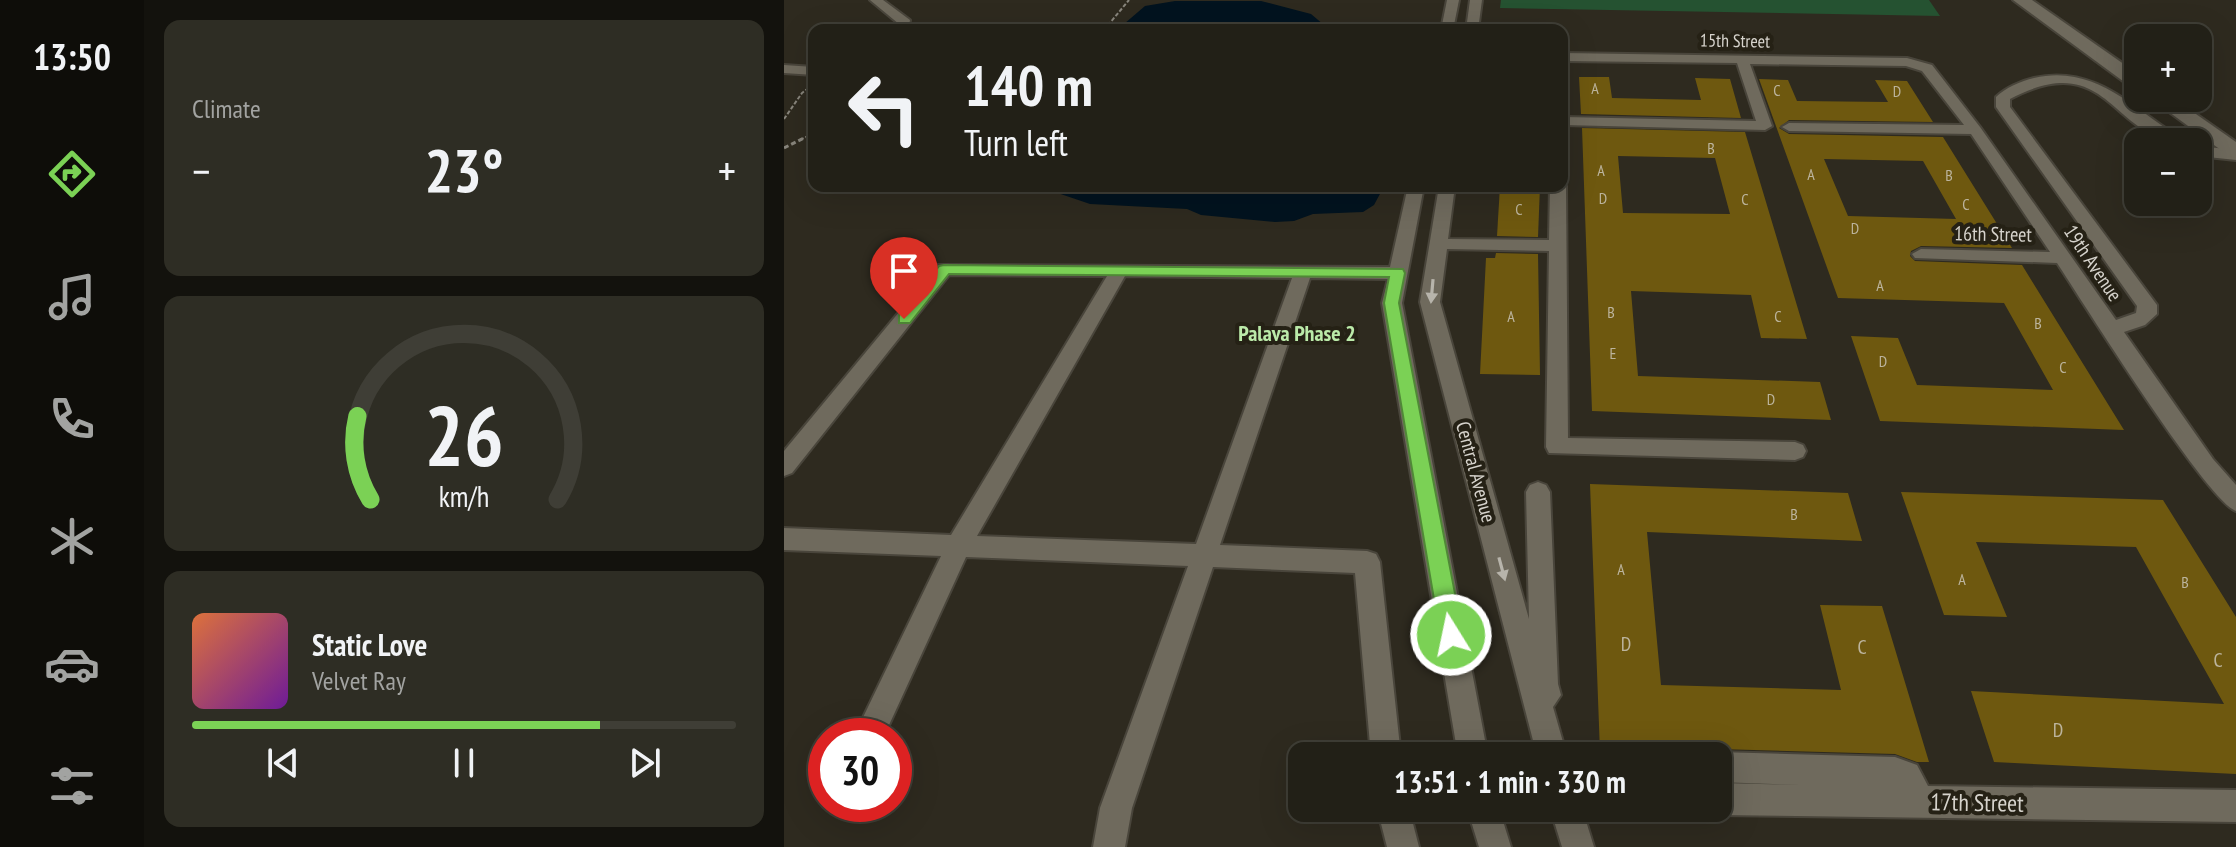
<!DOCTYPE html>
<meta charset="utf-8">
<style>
body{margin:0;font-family:"PT Sans Narrow",sans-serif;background:#2e2d24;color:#f1f3f6;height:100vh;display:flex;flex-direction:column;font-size:30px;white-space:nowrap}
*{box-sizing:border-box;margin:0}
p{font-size:26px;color:#a2a3a1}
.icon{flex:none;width:44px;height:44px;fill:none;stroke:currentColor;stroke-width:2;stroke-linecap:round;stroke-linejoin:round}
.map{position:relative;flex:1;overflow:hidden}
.side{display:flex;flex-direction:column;gap:20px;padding:20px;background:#13120d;width:640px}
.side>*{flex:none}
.top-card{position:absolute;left:24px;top:24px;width:760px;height:168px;border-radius:16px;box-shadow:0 8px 32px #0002,0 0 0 2px #3f3e36;background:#222017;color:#f1f3f6;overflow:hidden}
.buttons{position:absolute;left:1340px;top:24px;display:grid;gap:16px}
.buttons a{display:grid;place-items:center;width:88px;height:88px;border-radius:16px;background:#222017;box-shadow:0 8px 32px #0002,0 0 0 2px #3f3e36;font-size:40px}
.speed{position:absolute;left:24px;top:718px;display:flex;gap:16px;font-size:40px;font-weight:700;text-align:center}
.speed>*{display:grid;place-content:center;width:104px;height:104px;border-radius:50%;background:#222017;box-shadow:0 8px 32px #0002,0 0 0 2px #3f3e36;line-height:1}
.speed .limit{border:12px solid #d22;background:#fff;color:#111}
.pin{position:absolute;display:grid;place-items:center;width:68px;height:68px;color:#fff;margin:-82px -34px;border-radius:50% 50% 50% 0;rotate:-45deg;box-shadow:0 0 8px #0007}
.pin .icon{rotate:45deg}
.me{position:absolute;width:88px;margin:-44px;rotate:350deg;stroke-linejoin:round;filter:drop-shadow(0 0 6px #0008)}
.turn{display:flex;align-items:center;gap:28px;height:168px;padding:0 24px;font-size:36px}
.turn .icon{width:104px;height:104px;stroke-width:2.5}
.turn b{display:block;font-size:56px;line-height:68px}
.big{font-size:60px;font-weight:700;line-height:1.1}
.side .card{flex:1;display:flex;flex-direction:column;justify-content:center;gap:12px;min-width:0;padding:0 28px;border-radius:16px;background:#2e2d24}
.side .dial{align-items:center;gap:0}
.dial svg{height:208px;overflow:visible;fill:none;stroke:#3f3e36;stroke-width:7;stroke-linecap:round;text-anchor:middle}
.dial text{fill:#f1f3f6;stroke:none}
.song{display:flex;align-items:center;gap:24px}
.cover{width:96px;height:96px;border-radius:12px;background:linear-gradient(135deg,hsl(20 70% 55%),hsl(280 70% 35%))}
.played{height:8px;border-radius:4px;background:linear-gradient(90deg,#7bd155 75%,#3f3e36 75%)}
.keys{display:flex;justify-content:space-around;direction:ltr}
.heat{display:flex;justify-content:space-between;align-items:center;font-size:44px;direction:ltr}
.trip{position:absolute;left:504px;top:742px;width:444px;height:80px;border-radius:16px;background:#222017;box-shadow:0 8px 32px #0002,0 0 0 2px #3f3e36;font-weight:700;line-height:80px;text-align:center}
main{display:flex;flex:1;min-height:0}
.tabs{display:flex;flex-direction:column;width:144px;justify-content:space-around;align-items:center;background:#0e0d09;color:#a2a3a1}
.tabs .icon{width:56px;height:56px}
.tabs .selected{color:#7bd155}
.tabs b{font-size:36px;color:#f1f3f6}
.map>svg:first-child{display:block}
.green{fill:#255231}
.water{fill:#02131f}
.building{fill:#6e580f;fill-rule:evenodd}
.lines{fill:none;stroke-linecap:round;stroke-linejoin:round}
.street-casing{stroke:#49453b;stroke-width:4}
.secondary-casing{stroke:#49453b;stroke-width:4}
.path-far1{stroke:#88857c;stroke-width:2;stroke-dasharray:4 2;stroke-linecap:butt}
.path{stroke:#88857c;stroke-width:3;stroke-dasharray:5 3;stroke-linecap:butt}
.street{fill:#6f6a5d;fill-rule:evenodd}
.secondary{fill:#6f6a5d;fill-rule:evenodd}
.oneway{fill:#b7b4ab}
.route{fill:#7bd155;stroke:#508837;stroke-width:2}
.labels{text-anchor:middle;stroke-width:8;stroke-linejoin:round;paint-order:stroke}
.number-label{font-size:16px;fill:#bcb49d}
.far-street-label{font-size:18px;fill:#d6d3cc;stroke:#252115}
.street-label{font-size:20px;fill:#d6d3cc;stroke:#252115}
.near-number-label{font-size:20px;fill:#bcb49d}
.neighbourhood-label{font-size:22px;font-weight:bold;fill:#bbeaa9;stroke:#252115}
.near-street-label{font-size:24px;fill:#d6d3cc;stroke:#252115}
</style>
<main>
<nav class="tabs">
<b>13:50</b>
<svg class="icon selected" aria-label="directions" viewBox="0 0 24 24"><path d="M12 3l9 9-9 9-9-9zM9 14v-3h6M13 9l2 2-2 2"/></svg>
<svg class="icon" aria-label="music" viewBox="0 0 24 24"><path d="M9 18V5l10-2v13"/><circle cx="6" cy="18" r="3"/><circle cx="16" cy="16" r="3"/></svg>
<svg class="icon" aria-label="phone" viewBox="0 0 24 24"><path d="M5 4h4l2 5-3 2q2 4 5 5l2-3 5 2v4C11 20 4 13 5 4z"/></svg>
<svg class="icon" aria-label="climate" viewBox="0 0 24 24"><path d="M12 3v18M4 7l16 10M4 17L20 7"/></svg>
<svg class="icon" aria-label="car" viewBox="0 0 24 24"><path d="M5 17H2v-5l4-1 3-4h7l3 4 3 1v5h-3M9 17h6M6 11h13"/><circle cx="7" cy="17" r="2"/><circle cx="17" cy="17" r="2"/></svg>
<svg class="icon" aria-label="filters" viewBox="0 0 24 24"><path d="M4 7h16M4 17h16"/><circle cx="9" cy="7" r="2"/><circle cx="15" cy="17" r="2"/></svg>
</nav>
<section class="side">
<div class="card"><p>Climate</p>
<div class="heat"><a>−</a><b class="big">23°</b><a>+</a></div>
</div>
<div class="card dial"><svg viewBox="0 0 100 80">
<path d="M14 69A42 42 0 1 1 86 69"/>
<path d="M14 69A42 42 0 0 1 9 37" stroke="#7bd155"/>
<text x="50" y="56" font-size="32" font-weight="700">26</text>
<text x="50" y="72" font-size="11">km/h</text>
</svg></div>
<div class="card">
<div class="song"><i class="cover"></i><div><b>Static Love</b><p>Velvet Ray</p></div></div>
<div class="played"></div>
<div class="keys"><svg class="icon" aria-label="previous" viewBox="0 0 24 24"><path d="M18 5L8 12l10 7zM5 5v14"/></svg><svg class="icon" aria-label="pause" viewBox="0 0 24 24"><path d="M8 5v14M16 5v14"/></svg><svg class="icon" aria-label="next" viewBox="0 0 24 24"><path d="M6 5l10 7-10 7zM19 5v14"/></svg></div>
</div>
</section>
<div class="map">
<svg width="1452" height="847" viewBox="0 0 1452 847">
<rect width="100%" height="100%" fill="#2e2a1f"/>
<path class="green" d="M717 0H1145L1156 16 716 8Z"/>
<g class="water">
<path d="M391 1H477L527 14 546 30H333L361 6Z"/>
<path d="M253 186H595L597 192 590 205 579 212 529 214 510 221 491 222 417 215 403 209 306 204Z"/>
</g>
<g class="building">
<path d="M795 77H825L828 98 917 100 911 78 946 79 957 118 797 114Z"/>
<path d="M975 79 1004 80 1013 101 1104 102 1091 80 1123 81 1149 122 1005 120 995 128 1005 134 1159 137 1228 248 1137 246 1127 251 1126 256 1131 261 1238 265 1340 430 1096 421 1067 336 1114 338 1133 385 1269 390 1220 303 1054 298ZM1040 159 1139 161 1172 219 1064 216Z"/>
<path d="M798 128 961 132 1023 339 977 338 967 295 847 291 854 376 1036 382 1047 420 808 411ZM834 156 931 158 946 214 839 213Z"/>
<path d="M716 186H756L754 237 713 236Z"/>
<path d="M712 253 754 254 756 375 696 374 702 258H711Z"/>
<path d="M806 484 1064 493 1078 541 863 532 877 685 1057 690 1036 605 1098 606 1145 762H1133L1111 754 934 749 921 755 816 752Z"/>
<path d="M1117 492 1379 500 1452 617V774L1210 762 1187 691 1440 704 1352 547 1192 542 1223 617 1160 615Z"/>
</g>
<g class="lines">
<defs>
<g id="street">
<path d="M86 0H99L126 20 124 30H112L115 24Z"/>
<path d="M663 0H675L669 30H657Z"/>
<path d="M686 0H698L694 30H682Z"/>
<path d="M778 53 1123 58 1148 65 1196 127 1332 320 1352 313 1353 306 1212 107V97C1221 88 1237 81 1250 78 1312 64 1349 109 1398 139L1401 142C1327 142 1326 46 1226 99V107L1373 305V314L1361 325 1340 332 1429 459 1452 485V511C1423 501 1299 302 1273 263L1131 258 1128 254 1137 249 1266 252 1187 134 1005 131 998 127 1005 123 1180 125 1138 71 1122 66 966 64 988 126 981 130 780 125V117L972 121 953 63 778 61Z"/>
<path d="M0 65 30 67V75L0 73Z"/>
<path d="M1414 146 1452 150V160L1414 156Z"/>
<path d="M778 182 782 186 784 438 1011 442 1019 445 1022 451 1019 457 1011 460 765 453 762 447 765 251 663 249 656 302 745 619 742 492 746 485 754 482 762 485 766 492 774 684 777 695 769 707 783 756H753L636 302 655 186H671L664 239 765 240 766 186H778Z"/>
<path d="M624 186H640L618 303 704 756H674L598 303 604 279 526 278 436 545 583 551 592 554 596 562 617 756H587L571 573 429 567 348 808 341 847H309L316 808 404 566 182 557 100 736H70L157 556 0 550V528L167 535 323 276 165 275 8 473 0 476V451L154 265 606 267ZM341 276 508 278 412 544 193 536Z"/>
<path d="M934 752 1111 757 1133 765 1144 786 1452 790V822L934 815 922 808H934V783L1018 785 934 782V756H924Z"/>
<path d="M593 808H625L635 847H603Z"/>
<path d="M683 808H715L727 847H695Z"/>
<path d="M766 808H798L810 847H778Z"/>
</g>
<g id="secondary">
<path d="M1229 0H1248L1354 74V89L1347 87Z"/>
<path d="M1366 98H1389L1452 142V158L1445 156Z"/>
</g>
</defs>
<use href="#street" class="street-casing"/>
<use href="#secondary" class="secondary-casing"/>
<g class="path-far1">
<path d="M320 30 345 0"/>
<path d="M0 119 18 93 26 87"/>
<path d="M16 140 30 133"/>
</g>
<path class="path" d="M0 148 20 138"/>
<use href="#street" class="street"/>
<use href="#secondary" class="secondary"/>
</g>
<defs><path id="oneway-solid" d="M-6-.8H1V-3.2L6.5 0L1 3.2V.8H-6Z" transform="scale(2)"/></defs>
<g class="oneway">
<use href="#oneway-solid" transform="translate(648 291) rotate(95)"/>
<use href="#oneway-solid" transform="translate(718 569) rotate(75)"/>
</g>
<path class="route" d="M160 265 619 269 621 273 615 303 679 635 675 643 667 646 659 643 656 635 600 303 605 277 165 274 126 323H115V315L155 266Z"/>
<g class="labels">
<g class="number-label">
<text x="811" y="94">A</text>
<text x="993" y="96">C</text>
<text x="1113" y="97">D</text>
<text x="927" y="154">B</text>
<text x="817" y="176">A</text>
<text x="1027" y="180">A</text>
<text x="1165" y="181">B</text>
<text x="819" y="204">D</text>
<text x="961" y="205">C</text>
<text x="1182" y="210">C</text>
<text x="735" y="215">C</text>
<text x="1071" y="234">D</text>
<text x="1096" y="291">A</text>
<text x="827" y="318">B</text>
<text x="727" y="322">A</text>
<text x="994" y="322">C</text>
<text x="1254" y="329">B</text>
<text x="829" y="359">E</text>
<text x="1099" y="367">D</text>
<text x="1279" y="373">C</text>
<text x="987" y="405">D</text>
<text x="1010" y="520">B</text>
<text x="837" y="575">A</text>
<text x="1178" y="585">A</text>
<text x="1401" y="588">B</text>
</g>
<g class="far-street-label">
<text transform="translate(951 41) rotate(1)" y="6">15th Street</text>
</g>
<g class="street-label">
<text transform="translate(1209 234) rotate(1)" y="7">16th Street</text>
<text transform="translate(1309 263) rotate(56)" y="7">19th Avenue</text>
<text transform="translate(692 472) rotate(75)" y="7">Central Avenue</text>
</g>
<g class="near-number-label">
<text x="842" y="651">D</text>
<text x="1078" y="654">C</text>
<text x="1434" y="667">C</text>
<text x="1274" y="737">D</text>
</g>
<g class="neighbourhood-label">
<text x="513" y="341">Palava Phase 2</text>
</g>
<g class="near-street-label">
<text transform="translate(1193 803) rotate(1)" y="8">17th Street</text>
</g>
</g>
</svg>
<div class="buttons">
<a>+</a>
<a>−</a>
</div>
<div class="speed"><div class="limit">30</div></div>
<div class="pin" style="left:120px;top:319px;background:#d93025"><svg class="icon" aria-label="arrive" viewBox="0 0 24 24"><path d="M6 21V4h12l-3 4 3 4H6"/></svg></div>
<svg class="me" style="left:667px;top:635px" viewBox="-20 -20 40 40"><circle r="17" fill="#7bd155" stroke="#fff" stroke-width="3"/><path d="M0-11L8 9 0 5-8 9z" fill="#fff"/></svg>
<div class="trip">13:51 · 1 min · 330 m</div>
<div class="top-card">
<div class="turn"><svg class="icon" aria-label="left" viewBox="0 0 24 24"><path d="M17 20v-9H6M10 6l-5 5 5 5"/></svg><div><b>140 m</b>Turn left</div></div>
</div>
</div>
</main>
